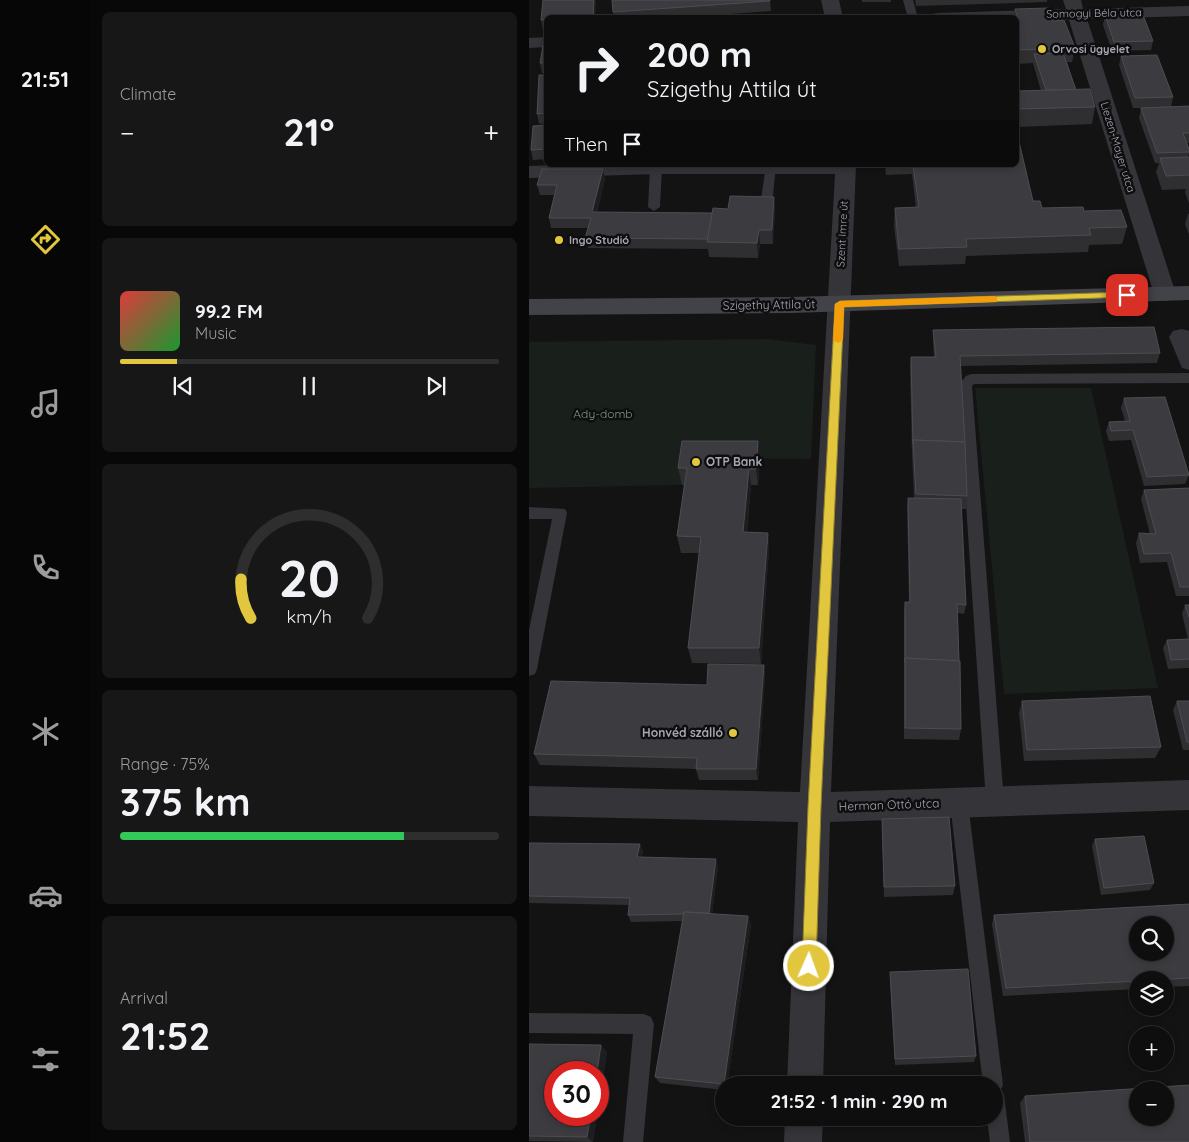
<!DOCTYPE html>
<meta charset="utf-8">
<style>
body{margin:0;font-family:Quicksand,sans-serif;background:#171718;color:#f1f3f6;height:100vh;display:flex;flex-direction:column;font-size:19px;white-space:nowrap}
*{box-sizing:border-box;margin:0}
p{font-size:16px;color:#9b9c9e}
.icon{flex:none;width:28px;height:28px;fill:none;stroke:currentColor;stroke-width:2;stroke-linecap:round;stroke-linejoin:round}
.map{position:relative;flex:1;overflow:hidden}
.panel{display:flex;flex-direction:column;gap:12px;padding:12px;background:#080808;width:439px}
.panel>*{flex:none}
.hud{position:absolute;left:15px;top:15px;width:475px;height:152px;border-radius:8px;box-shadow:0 2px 8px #0003,0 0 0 1px #2e2e2f;background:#0e0e0f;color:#f1f3f6;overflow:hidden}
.fabs{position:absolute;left:600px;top:916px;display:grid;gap:10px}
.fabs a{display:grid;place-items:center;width:45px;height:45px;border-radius:50%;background:#0e0e0f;box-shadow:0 2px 8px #0003,0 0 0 1px #2e2e2f;font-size:25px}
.speed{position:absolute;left:15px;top:1061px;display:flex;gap:10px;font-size:25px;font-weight:700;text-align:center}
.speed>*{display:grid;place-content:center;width:65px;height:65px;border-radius:50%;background:#0e0e0f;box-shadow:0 2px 8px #0003,0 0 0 1px #2e2e2f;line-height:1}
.speed .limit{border:8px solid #d22;background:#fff;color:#111}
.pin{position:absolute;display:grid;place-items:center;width:42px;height:42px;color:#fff;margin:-21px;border-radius:10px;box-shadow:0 2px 8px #0006}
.me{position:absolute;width:55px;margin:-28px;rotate:2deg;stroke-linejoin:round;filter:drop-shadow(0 0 4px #0008)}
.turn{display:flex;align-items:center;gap:18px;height:105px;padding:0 20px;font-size:22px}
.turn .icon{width:65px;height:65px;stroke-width:2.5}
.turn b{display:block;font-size:35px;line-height:42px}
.then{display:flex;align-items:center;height:48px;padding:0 20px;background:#0003;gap:10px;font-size:19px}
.big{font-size:38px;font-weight:800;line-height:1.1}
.panel .card{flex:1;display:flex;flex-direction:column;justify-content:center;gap:8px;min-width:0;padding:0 18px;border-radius:8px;background:#171718}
.panel .dial{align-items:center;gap:0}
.dial svg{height:130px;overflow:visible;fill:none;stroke:#2e2e2f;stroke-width:7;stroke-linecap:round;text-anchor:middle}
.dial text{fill:#f1f3f6;stroke:none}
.song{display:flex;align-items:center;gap:15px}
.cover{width:60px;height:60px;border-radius:8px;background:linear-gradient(135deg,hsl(0 70% 55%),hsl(130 70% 35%))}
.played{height:5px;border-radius:2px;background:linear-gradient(90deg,#e1c63e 15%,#2e2e2f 15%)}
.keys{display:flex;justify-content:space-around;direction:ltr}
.heat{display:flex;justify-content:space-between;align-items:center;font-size:28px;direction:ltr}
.charge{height:8px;border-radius:4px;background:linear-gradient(90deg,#34c759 75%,#2e2e2f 0)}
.trip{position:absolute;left:186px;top:1076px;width:288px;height:50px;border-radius:25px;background:#0e0e0f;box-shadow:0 2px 8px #0003,0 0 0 1px #2e2e2f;font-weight:800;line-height:50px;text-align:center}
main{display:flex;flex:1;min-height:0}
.tabs{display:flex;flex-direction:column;width:90px;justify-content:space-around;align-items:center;background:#060606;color:#9b9c9e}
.tabs .icon{width:35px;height:35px}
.tabs .on{color:#e1c63e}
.tabs b{font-size:22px;color:#f1f3f6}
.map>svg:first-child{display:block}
.green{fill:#191f1b}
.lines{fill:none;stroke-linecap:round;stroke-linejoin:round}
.lane{fill:#343439;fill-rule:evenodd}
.street{fill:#343439;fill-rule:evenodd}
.secondary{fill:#424349;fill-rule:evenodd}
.wall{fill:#2f2f32}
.shaded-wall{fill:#1e1e20}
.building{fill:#3c3c40;stroke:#4c4d52;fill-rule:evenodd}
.route{fill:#e1c63e;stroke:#928128}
.slow{fill:#f59e0b}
.poi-dot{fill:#e1c63e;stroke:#0e0e0f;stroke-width:2}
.labels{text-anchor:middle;stroke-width:5;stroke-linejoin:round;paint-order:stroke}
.far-street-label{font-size:11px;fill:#a6a8b4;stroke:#0e0e0f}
.far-poi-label{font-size:11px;font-weight:bold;fill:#a6a8b4;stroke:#0e0e0f;text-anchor:start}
.street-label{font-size:12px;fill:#a6a8b4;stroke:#0e0e0f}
.park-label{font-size:12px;fill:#7e9d85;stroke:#0e0e0f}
.poi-label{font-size:12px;font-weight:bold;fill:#a6a8b4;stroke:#0e0e0f;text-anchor:start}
</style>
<main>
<nav class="tabs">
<b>21:51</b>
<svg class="icon on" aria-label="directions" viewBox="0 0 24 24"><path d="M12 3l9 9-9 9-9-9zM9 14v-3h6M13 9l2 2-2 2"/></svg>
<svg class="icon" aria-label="music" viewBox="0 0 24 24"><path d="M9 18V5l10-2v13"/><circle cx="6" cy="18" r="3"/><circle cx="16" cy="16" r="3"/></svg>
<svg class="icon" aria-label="phone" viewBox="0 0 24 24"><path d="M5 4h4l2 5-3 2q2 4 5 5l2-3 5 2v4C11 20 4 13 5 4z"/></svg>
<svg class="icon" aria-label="climate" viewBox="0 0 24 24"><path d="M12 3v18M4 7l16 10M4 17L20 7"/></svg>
<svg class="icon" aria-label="car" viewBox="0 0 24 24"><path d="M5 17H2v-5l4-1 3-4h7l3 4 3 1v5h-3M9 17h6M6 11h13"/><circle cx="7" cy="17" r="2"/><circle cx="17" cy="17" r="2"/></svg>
<svg class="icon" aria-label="filters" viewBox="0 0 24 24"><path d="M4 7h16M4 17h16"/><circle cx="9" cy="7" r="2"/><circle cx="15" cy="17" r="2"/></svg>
</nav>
<section class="panel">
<div class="card"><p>Climate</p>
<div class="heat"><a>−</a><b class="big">21°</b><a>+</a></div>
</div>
<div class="card">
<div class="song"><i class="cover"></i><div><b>99.2 FM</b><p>Music</p></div></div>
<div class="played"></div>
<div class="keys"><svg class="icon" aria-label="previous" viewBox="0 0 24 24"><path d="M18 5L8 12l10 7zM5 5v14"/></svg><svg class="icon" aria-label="pause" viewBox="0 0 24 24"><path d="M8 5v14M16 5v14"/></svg><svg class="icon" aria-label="next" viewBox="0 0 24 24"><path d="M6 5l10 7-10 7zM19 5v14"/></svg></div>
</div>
<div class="card dial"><svg viewBox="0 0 100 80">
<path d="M14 69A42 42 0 1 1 86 69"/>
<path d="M14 69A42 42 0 0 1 8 45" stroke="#e1c63e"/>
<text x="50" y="56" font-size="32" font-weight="700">20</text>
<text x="50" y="72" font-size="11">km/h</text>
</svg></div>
<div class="card"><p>Range · 75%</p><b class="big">375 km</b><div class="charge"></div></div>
<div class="card"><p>Arrival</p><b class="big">21:52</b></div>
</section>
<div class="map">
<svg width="661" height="1142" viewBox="0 0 661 1142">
<rect width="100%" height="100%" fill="#131314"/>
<g class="green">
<path d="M238 339 287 345 282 459 157 458 153 485 0 488V342Z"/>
<path d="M446 388H562L629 688 475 694Z"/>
</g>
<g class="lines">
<g class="lane">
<path d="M374 0H384L389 18H379Z"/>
<path d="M128 165 133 168 131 207 125 211 119 207 121 168Z"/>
<path d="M237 165H247L243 206 237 209 231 206Z"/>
<path d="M661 373V383L445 384 443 386 475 802 472 808 466 810 460 808 457 802 429 385 437 376 442 374Z"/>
<path d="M0 507 36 509 38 513 8 669 6 674 0 676V630L23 519H0Z"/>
<path d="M430 795 436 797 439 803 474 1085 472 1089 475 1095 481 1142H461L458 1118H465V1085H454L421 803 424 797Z"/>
<path d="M0 1013 115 1014 122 1017 125 1024 114 1142H94L104 1034 0 1033Z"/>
</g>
<g class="street">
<path d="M292 0H310L314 18H296Z"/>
<path d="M534 0H552L554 9 661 6V16L558 19 647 294 644 299 636 301 628 299 625 294 540 20 488 21V18H401L403 14 409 13 537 9Z"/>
<path d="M18 37V47L0 48V38Z"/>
<path d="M29 165H327L302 792 661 780V810L301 822 294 1085H258L269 822 0 816V786L271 792 306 174H127L0 178V166Z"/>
<path d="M652 329 661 331V370L653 368 640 337 644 331Z"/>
<path d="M256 1118H294L293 1142H255Z"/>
</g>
<path class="secondary" d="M661 286V300L262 313 0 315V299L262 297Z"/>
</g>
<g class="wall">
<path d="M14 0H66L67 5 66 18H18V29L14 30 12 20Z"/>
<path d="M241 0 242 11 147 18H85L84 12Z"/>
<rect x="333" y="0" width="29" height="2"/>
<path d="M386 0H518V2L387 6Z"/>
<path d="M486 9 524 21 546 48 543 62H538L547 90 566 107 563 124 488 127V91H512L504 63 488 64V18H485Z"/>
<path d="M576 15 624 41 622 50 583 51 574 25Z"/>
<path d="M18 45V73H13L11 63Z"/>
<path d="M592 56 644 97 642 107 661 106V143H658L661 150 659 157H661V206L656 192 657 189 633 190 627 172 630 163H626L610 118 612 108H604L590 65Z"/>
<path d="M18 75V123L10 124 8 114Z"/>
<path d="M18 125V159L4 160 2 150Z"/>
<path d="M356 165H488L504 201 513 208 555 211 598 227 593 244 560 245 559 252 437 256 436 264 370 266 365 226 366 208H387L383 174 357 175Z"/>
<path d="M76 179 68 212 183 213 245 197 246 211 244 244H231L229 258 180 257 179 249 59 248 56 238 59 228H22L20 218 25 195H11L8 185Z"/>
<path d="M659 214H661V237L656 224Z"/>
<path d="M404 330 631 353 628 363 431 366 438 496 437 509H432L437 605 435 614 429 613 432 729 430 740 375 739V611L376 602H380L378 508 379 498H385L383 454 381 367 382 357H405L404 340Z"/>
<path d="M595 398 660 475 656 484 615 486 602 440 580 441 577 431 580 422 596 421 592 408Z"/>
<path d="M229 441 231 458 229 485H222L218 532 239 533 240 549 232 664 163 663 159 648 170 553H152L148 536 155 485H153L149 468Z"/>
<path d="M661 488V596H647L638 562 611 563 607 543 610 533 621 534 612 499 615 490Z"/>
<path d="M656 605H661V668L639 669 634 648 638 640 659 639 653 614Z"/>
<path d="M235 665 236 677 229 780H170L167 769 11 765 5 754 178 685Z"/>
<path d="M493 701 632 747 626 758 495 761 490 713Z"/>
<path d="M648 701H661V750H654L644 710Z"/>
<path d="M353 819 426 886 424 895 355 897 353 829Z"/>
<path d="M566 839 625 883 621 890 572 895 563 846Z"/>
<path d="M0 843 111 844 114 851 112 857 189 866 183 914 219 916 222 925 198 1085H195V1090L131 1083 126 1077 153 921 102 922 99 915 100 905 0 903Z"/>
<path d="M661 904V986L636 987V980H609V989L474 996 463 924 465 915Z"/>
<path d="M361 972 447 1056 445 1062 366 1065 361 980Z"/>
<path d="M0 1044 78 1052 64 1142 0 1141Z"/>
<path d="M496 1096 661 1142H496L491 1103Z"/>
</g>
<g class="shaded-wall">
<path d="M65 0H66L67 5 66 18H65Z"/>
<path d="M74 169 76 179 65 222 63 212Z"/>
<path d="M245 197 246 211 244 244 243 230Z"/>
<path d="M230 230 231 244 229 258 228 243Z"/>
<path d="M229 441 231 458 229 485 227 469Z"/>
<path d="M220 469 222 485 216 549 214 532Z"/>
<path d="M239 533 240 549 232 664 230 648Z"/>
<path d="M235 665 236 677 229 780 227 769Z"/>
<path d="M111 844 114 851 111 864 108 857Z"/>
<path d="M187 859 189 866 182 923 180 916Z"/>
<path d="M219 916 222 925 198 1085H195V1084Z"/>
<path d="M72 1045 78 1052 69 1111V1072H68Z"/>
<path d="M62 1115H68L64 1142 58 1137Z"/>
</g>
<g class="building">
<path d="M14 0H65L64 16 47 18H18V19L12 20Z"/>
<path d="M83 0H241V1L84 12Z"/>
<path d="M520 8 524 21 535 20 546 48 488 50V22H490L486 9Z"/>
<path d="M576 15H614L624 41 585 42Z"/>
<path d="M14 45H18V63H11Z"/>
<path d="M534 53 547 90H517L505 54Z"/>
<path d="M628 55 644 97 606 98 592 56Z"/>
<path d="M10 75H18V113L8 114Z"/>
<path d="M561 89 566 107 488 109V91Z"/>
<path d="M661 106V133H654L661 152 628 153 612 108Z"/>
<path d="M18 125V149L2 150 4 126Z"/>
<path d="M488 133 504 201H511L513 208 554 207 555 211 592 210 598 227 560 228 562 235 437 239 438 247 370 249 366 208 390 207 384 165H488Z"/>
<path d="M661 157V175L637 176 631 158Z"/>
<path d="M13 169H74L63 212 183 213 179 239 56 238 62 218H20L28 185H8Z"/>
<path d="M201 196 245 197 243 230H230L228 243 178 242 184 208 199 209Z"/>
<path d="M625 327 631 353 431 356 436 442 384 440V444L382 357H407L404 330Z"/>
<path d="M636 397 660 475 618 477 604 430 582 431 580 422 601 421 595 398Z"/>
<path d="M384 440 436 442 438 496 387 494Z"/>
<path d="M153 441H229L227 469H220L214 532 239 533 230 648H159L172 537 148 536 158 468H149Z"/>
<path d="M661 488V587H651L642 553 615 554 610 533 627 534 615 490Z"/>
<path d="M379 498 432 499 437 605 428 604 430 661 376 658V662V602H381Z"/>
<path d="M656 605H661V620Z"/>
<path d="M661 639V659L642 660 638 640Z"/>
<path d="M376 658 431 661 432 729 376 728Z"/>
<path d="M179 664 235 665 227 769H167L168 758 5 754 22 681 178 685Z"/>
<path d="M621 696 632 747 498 750 493 701Z"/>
<path d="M648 701H661V742H658Z"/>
<path d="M420 817 426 886 355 887 353 819Z"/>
<path d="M615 836 625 883 575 888 566 839Z"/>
<path d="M0 843 111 844 108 857 187 859 180 913 155 912V914L99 915 101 898 0 896Z"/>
<path d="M661 904V978L626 980H609V981L477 988 465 915ZM609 925H636V952H609Z"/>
<path d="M155 912 219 916 195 1084 126 1077Z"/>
<path d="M439 969 447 1056 366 1059 361 972Z"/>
<path d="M0 1044 72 1045 68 1072H26V1115H62L58 1137 0 1136Z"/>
<path d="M661 1085V1142H501L496 1096ZM609 1090H636V1118H609Z"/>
</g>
<path class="route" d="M598 292 601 293V297L315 307 292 807 287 966 285 971 280 973 275 971 273 966 279 807 306 304 311 301Z"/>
<path class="slow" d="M465 296 468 297V302L315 307 314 340 309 343 304 340 306 304 311 301Z"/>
<g class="poi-dot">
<circle cx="513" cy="49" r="5"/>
<circle cx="30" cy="240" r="5"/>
<circle cx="167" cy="462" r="5"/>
<circle cx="204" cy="733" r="5"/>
</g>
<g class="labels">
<g class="far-street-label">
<text transform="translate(565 13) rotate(-1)" y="4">Somogyi Béla utca</text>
<text transform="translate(589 147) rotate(73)" y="4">Liezen-Mayer utca</text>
<text transform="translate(313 234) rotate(-87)" y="4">Szent Imre út</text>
</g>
<g class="far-poi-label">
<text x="523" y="53">Orvosi ügyelet</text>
<text x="40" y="244">Ingo Studió</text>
</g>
<g class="street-label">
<text transform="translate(240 305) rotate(-1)" y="4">Szigethy Attila út</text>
<text transform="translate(360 805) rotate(-2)" y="4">Herman Ottó utca</text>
</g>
<g class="park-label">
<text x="74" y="418">Ady-domb</text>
</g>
<g class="poi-label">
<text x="177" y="466">OTP Bank</text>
<text x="194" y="737" text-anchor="end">Honvéd szálló</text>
</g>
</g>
</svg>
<div class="fabs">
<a><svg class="icon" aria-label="search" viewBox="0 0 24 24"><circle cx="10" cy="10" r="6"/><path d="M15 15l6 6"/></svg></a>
<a><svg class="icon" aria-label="layers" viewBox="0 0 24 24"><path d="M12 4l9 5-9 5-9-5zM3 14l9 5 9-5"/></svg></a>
<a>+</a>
<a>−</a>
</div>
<div class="speed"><div class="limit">30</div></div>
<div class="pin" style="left:598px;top:295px;background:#d93025"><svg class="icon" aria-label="arrive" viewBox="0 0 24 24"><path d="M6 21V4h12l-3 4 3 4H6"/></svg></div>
<svg class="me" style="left:280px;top:966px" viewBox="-20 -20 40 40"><circle r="17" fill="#e1c63e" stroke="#fff" stroke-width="3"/><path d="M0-11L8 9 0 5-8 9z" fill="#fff"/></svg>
<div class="trip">21:52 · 1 min · 290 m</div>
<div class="hud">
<div class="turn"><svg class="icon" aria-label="right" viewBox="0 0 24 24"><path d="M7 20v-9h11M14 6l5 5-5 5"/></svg><div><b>200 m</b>Szigethy Attila út</div></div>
<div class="then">Then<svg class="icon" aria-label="arrive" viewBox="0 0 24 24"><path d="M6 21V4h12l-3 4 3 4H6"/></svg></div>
</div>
</div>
</main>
